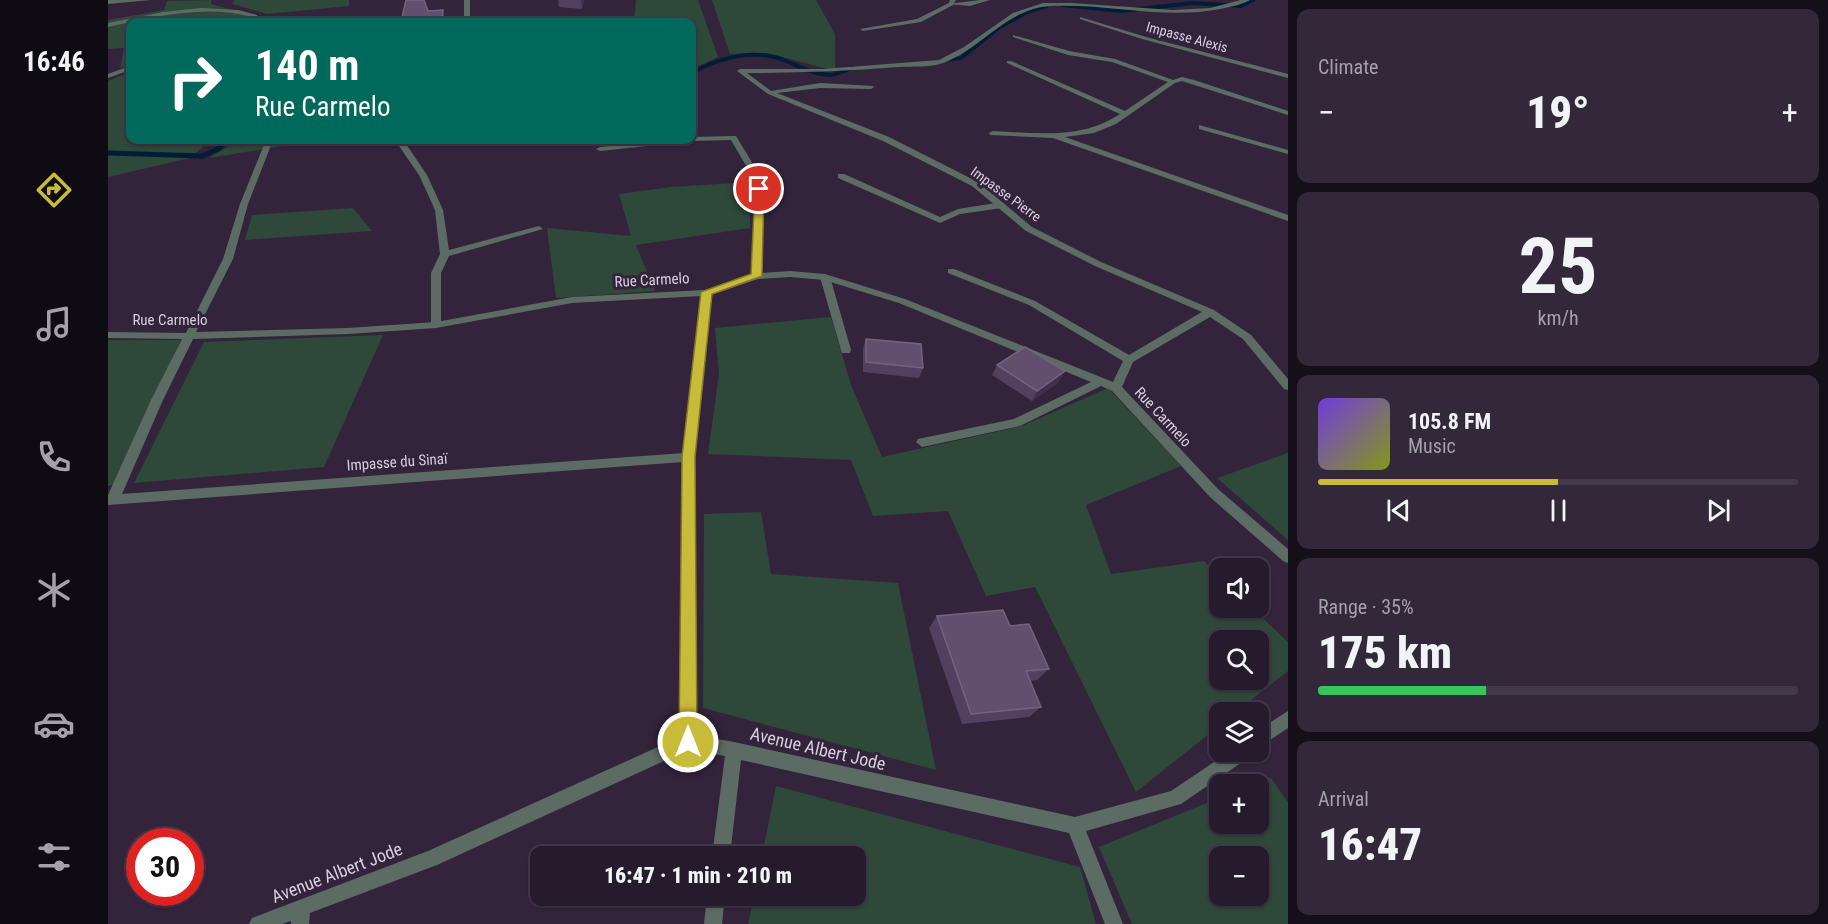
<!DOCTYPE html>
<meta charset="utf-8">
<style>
body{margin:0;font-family:"Roboto Condensed",sans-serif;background:#322839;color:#f1f3f6;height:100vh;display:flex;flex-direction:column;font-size:22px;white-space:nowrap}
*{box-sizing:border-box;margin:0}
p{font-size:20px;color:#a4a1aa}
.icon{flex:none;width:33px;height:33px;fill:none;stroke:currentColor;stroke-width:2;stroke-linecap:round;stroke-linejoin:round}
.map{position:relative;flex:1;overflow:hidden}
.side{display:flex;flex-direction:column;gap:9px;padding:9px;background:#150f19;width:540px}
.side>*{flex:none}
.hud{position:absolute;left:18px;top:18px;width:570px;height:126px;border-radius:12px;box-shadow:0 2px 4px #0004,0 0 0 2px #423949;background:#00695c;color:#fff;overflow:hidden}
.tools{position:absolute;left:1101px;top:558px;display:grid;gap:12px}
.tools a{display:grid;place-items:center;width:60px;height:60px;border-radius:12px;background:#261b2d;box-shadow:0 2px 4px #0004,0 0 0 2px #423949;font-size:30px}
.speed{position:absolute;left:18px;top:828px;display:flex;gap:12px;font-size:30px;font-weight:700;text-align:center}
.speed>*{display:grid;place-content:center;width:78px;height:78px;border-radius:50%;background:#261b2d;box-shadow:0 2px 4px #0004,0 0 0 2px #423949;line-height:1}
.speed .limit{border:9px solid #d22;background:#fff;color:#111}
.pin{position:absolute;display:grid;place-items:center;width:51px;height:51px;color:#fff;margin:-26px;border:3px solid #fff;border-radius:50%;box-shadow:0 2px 6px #0007}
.me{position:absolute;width:66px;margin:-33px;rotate:0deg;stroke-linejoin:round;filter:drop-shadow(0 0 4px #0008)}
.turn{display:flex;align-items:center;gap:21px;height:126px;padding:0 30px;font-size:27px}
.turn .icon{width:78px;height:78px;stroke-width:2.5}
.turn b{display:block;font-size:42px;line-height:51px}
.big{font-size:45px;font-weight:800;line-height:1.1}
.side .card{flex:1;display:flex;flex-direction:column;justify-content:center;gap:9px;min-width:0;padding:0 21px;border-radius:12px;background:#322839}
.side .dial{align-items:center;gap:0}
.dial b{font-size:78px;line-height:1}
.song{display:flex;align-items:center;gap:18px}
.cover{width:72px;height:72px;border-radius:9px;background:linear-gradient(135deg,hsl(260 70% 55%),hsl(70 70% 35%))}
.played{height:6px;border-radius:3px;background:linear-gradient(90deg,#c9bb3a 50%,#423949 50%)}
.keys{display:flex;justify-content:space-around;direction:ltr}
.heat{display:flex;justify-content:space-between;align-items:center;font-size:33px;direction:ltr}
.charge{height:9px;border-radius:4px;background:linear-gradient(90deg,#34c759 35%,#423949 0)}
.trip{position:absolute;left:422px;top:846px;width:336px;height:60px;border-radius:12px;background:#261b2d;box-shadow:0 2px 4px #0004,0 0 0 2px #423949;font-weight:800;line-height:60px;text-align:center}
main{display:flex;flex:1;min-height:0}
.tab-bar{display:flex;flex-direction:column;width:108px;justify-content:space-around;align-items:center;background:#0f0b12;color:#a4a1aa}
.tab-bar .icon{width:42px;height:42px}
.tab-bar .selected{color:#c9bb3a}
.tab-bar b{font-size:27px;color:#f1f3f6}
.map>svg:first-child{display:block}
.green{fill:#2e4839;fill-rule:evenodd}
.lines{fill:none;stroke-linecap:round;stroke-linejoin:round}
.stream-far1{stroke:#001d37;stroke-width:4}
.stream{stroke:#001d37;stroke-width:5}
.service{fill:#5c6c64;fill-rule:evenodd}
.minor{fill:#5c6c64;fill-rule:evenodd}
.wall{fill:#534060}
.shaded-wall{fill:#402e4c}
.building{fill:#614f6d;stroke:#74637f;stroke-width:1.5}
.route{fill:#c9bb3a;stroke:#837a26;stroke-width:1.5}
.labels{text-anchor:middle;stroke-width:6;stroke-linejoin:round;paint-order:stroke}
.far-street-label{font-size:14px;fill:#d7cede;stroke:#33243c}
.street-label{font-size:15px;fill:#d7cede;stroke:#33243c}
.near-street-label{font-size:18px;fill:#d7cede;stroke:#33243c}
</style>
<main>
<nav class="tab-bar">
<b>16:46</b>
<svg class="icon selected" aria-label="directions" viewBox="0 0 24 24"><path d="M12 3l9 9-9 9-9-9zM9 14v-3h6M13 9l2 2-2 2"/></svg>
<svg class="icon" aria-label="music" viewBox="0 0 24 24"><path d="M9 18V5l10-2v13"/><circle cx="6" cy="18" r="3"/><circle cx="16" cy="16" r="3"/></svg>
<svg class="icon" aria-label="phone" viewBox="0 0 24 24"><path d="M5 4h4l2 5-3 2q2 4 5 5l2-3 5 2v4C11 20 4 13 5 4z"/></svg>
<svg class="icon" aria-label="climate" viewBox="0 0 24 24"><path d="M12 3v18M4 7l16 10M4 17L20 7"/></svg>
<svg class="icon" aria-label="car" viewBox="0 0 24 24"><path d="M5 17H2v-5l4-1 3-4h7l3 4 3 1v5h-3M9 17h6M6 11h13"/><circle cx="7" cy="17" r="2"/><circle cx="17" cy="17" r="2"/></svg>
<svg class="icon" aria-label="filters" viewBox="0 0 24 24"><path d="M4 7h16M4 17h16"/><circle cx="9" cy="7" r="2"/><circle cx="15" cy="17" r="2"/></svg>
</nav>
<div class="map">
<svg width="1180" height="924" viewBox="0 0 1180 924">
<rect width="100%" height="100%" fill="#33243c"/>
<g class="green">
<path d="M103 0V4L148 16V22H22V65L12 68 16 48 0 49V20L56 10 59 1Z"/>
<path d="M127 0H241V6L159 14 124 4Z"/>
<path d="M528 0H590L610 57 584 69V22H366L365 19 526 21Z"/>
<path d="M604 0H708L727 34V71L659 53 622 54Z"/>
<path d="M22 72V140H103L82 158 0 177V81Z"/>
<path d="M131 140H211L101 158Z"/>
<path d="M642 182V228L528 245 547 291 448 298 439 228 523 236 511 194 563 187Z"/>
<path d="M245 208 264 231 137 240 144 215Z"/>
<path d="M723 317 743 385 774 457 914 426 1000 388 1073 466 978 505 1003 574 1096 561 1111 576 1112 608H1144L1180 642V671L1128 712H1112L1111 726 1028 792 927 587 878 596 840 511 765 516 743 460 600 454 611 374 607 328ZM1112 640H1150V680H1112Z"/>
<path d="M275 335 216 467 26 483 96 342Z"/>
<path d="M0 340H73L5 485 0 486Z"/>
<path d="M1180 453V540L1109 478Z"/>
<path d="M653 512 663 574 790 583 828 770 595 708 596 514Z"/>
<path d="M1163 778 1180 802V924H1024L991 847 1111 798 1112 824H1150V784H1145ZM1112 856H1150V896H1112Z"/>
<path d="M668 786 972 867 988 924H640L646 896H747V856H654Z"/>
</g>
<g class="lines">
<g class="stream-far1">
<path d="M954 5 1013 11 1085 3 1133 6 1145 0"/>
<path d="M835 60 853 58 892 27 919 12 939 6"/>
<path d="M584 73C612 57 647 48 678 61 693 67 707 75 723 75 731 74 737 70 745 68"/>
</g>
<path class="stream" d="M0 153 94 156 110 149 118 140"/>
<g class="service">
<path d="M872 0H882L862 6 840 4Z"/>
<path d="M290 141H296L319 175 335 210 341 250 431 226 435 229 341 256 333 273V325L328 328 323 325V273L332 254 327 210 311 175 289 143Z"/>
<path d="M730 174H736L832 217 850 209 894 202 898 205 894 208 852 214 832 223 730 178Z"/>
<path d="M717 274 722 277 743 350 742 353H734L733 350 712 277Z"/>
</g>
<g class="minor">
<path d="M0 0H43L0 4Z"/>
<rect x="356" y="0" width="6" height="22"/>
<path d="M842 0H848L845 5 813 22 755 31 752 29 809 19 841 3Z"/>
<path d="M1133 0H1142C1133 5 1122 7 1112 9 1055 20 999 3 943 6 899 8 874 49 835 63 822 68 804 66 790 67 739 71 690 73 639 73L663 91 712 83 765 86 766 87 763 89 712 88 669 93 781 137 870 182 924 227 993 262 1106 310 1143 335 1180 379V390L1176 389 1135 339 1102 317 1025 362 1014 387 1110 489 1180 549V563L1175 561 1102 497 1004 391 993 386 912 426 814 447 808 442 810 439 906 419 983 382 791 303 716 280 682 277 650 279 603 295 587 457 588 735 626 742 967 817 1063 791 1121 752H1142L1140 758 1073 804 978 831 1015 924H997L961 833 633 760 622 856H604L617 756 580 750 329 865 202 913 201 924H183V921L174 924H141L144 918 320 851 572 737 575 462 0 505V495L43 400 74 339 0 338V332L78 333 115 259 132 204 158 140H165L140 204 125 259 88 332 240 328 328 322 464 297 597 290 644 274 647 189 640 169 623 140 584 141 581 140H584V137L625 136H628L648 169 655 189 654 273 682 271 717 274 797 299 1005 382 1015 361 921 305 840 273V269H846L927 301 1021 355 1094 312 987 266 918 231 864 186 775 141 660 94 629 71 632 69H715L831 60 856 47 905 13 935 3H963L1065 10 1102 8ZM593 296 576 453 14 494 55 400 85 339 240 334 328 328 464 303Z"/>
<path d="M93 8 130 10 149 15 151 22H145L144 17C96 4 47 17 0 27V23L55 12Z"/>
<path d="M972 17 1038 37 1180 74V78L1034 39 972 19Z"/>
<path d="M905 35 961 51 1007 59 1065 80 1074 77 1086 80 1180 111V115L1074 81 1067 83 1008 124 986 133 957 137 1180 215V221L945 138 882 135 881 133 885 131C928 133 973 140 1012 114L899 63V61H903L1017 111 1060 82 1004 62 960 55 905 37Z"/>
<path d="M22 66V70L0 78V74Z"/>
<path d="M1091 125 1180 150V154L1091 129Z"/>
<path d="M560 140H581L577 142 492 151 488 149 492 147Z"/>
<path d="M1180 711V728L1150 748V730Z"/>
<path d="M599 896H617L614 924H596Z"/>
</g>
</g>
<g class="wall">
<path d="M450 0H476L474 9 451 7Z"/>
<path d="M758 339 815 368 811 378 755 372V349Z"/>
<path d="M889 365 951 382 924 401 884 375Z"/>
<path d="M829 616 902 626 941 669 929 680 922 681 933 707 921 717 854 724 821 628Z"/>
</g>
<g class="shaded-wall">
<path d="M473 0H476L474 9Z"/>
<path d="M335 10 338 21V22H334Z"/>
<path d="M957 371 951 382 924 401 929 391Z"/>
</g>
<g class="building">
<path d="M298 0H316L320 11 335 10 334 22H293Z"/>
<path d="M758 339 813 344 815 368 758 362Z"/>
<path d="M917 347 957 371 929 391 889 365Z"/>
<path d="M895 610 902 626 921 624 941 669 918 671 933 707 863 714 829 616Z"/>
</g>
<path class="route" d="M651 186 656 189 654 276 604 294 587 457 589 742 586 749 580 751 574 749 571 742 574 457 593 292 643 274 647 189Z"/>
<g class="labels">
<g class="far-street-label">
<text transform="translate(1079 37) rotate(15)" y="5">Impasse Alexis</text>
<text transform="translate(898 194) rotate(36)" y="5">Impasse Pierre</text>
</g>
<g class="street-label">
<text transform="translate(544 280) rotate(-3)" y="5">Rue Carmelo</text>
<text x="62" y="325">Rue Carmelo</text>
<text transform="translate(1055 417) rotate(47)" y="5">Rue Carmelo</text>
<text transform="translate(289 462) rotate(-4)" y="5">Impasse du Sinaï</text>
</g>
<g class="near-street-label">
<text transform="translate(710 749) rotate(13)" y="6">Avenue Albert Jode</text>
<text transform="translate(229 873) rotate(-21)" y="6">Avenue Albert Jode</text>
</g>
</g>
</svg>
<div class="tools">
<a><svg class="icon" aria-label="sound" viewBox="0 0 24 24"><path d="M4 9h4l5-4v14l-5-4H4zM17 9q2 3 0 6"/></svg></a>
<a><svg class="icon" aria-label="search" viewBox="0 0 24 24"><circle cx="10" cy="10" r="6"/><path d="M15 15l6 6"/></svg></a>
<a><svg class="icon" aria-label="layers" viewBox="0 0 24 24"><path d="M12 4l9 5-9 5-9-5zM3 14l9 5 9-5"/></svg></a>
<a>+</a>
<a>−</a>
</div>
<div class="speed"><div class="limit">30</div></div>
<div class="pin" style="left:651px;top:189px;background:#d93025"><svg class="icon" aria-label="arrive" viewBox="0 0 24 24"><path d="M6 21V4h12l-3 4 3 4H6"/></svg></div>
<svg class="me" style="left:580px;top:742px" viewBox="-20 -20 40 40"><circle r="17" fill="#c9bb3a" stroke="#fff" stroke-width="3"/><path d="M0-11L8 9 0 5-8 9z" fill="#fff"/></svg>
<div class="trip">16:47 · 1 min · 210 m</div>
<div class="hud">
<div class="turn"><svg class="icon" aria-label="right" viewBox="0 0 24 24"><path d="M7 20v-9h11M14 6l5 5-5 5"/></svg><div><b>140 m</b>Rue Carmelo</div></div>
</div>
</div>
<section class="side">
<div class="card"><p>Climate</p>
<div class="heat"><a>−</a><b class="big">19°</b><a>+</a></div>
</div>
<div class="card dial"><b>25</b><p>km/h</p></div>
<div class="card">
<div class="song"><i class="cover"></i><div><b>105.8 FM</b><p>Music</p></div></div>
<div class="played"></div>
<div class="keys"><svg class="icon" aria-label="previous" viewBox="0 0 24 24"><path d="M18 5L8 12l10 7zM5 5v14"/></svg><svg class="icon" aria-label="pause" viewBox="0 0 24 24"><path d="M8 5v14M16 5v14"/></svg><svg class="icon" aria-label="next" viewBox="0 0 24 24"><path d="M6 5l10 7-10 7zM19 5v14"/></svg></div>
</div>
<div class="card"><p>Range · 35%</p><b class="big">175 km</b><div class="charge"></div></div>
<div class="card"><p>Arrival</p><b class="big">16:47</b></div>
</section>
</main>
